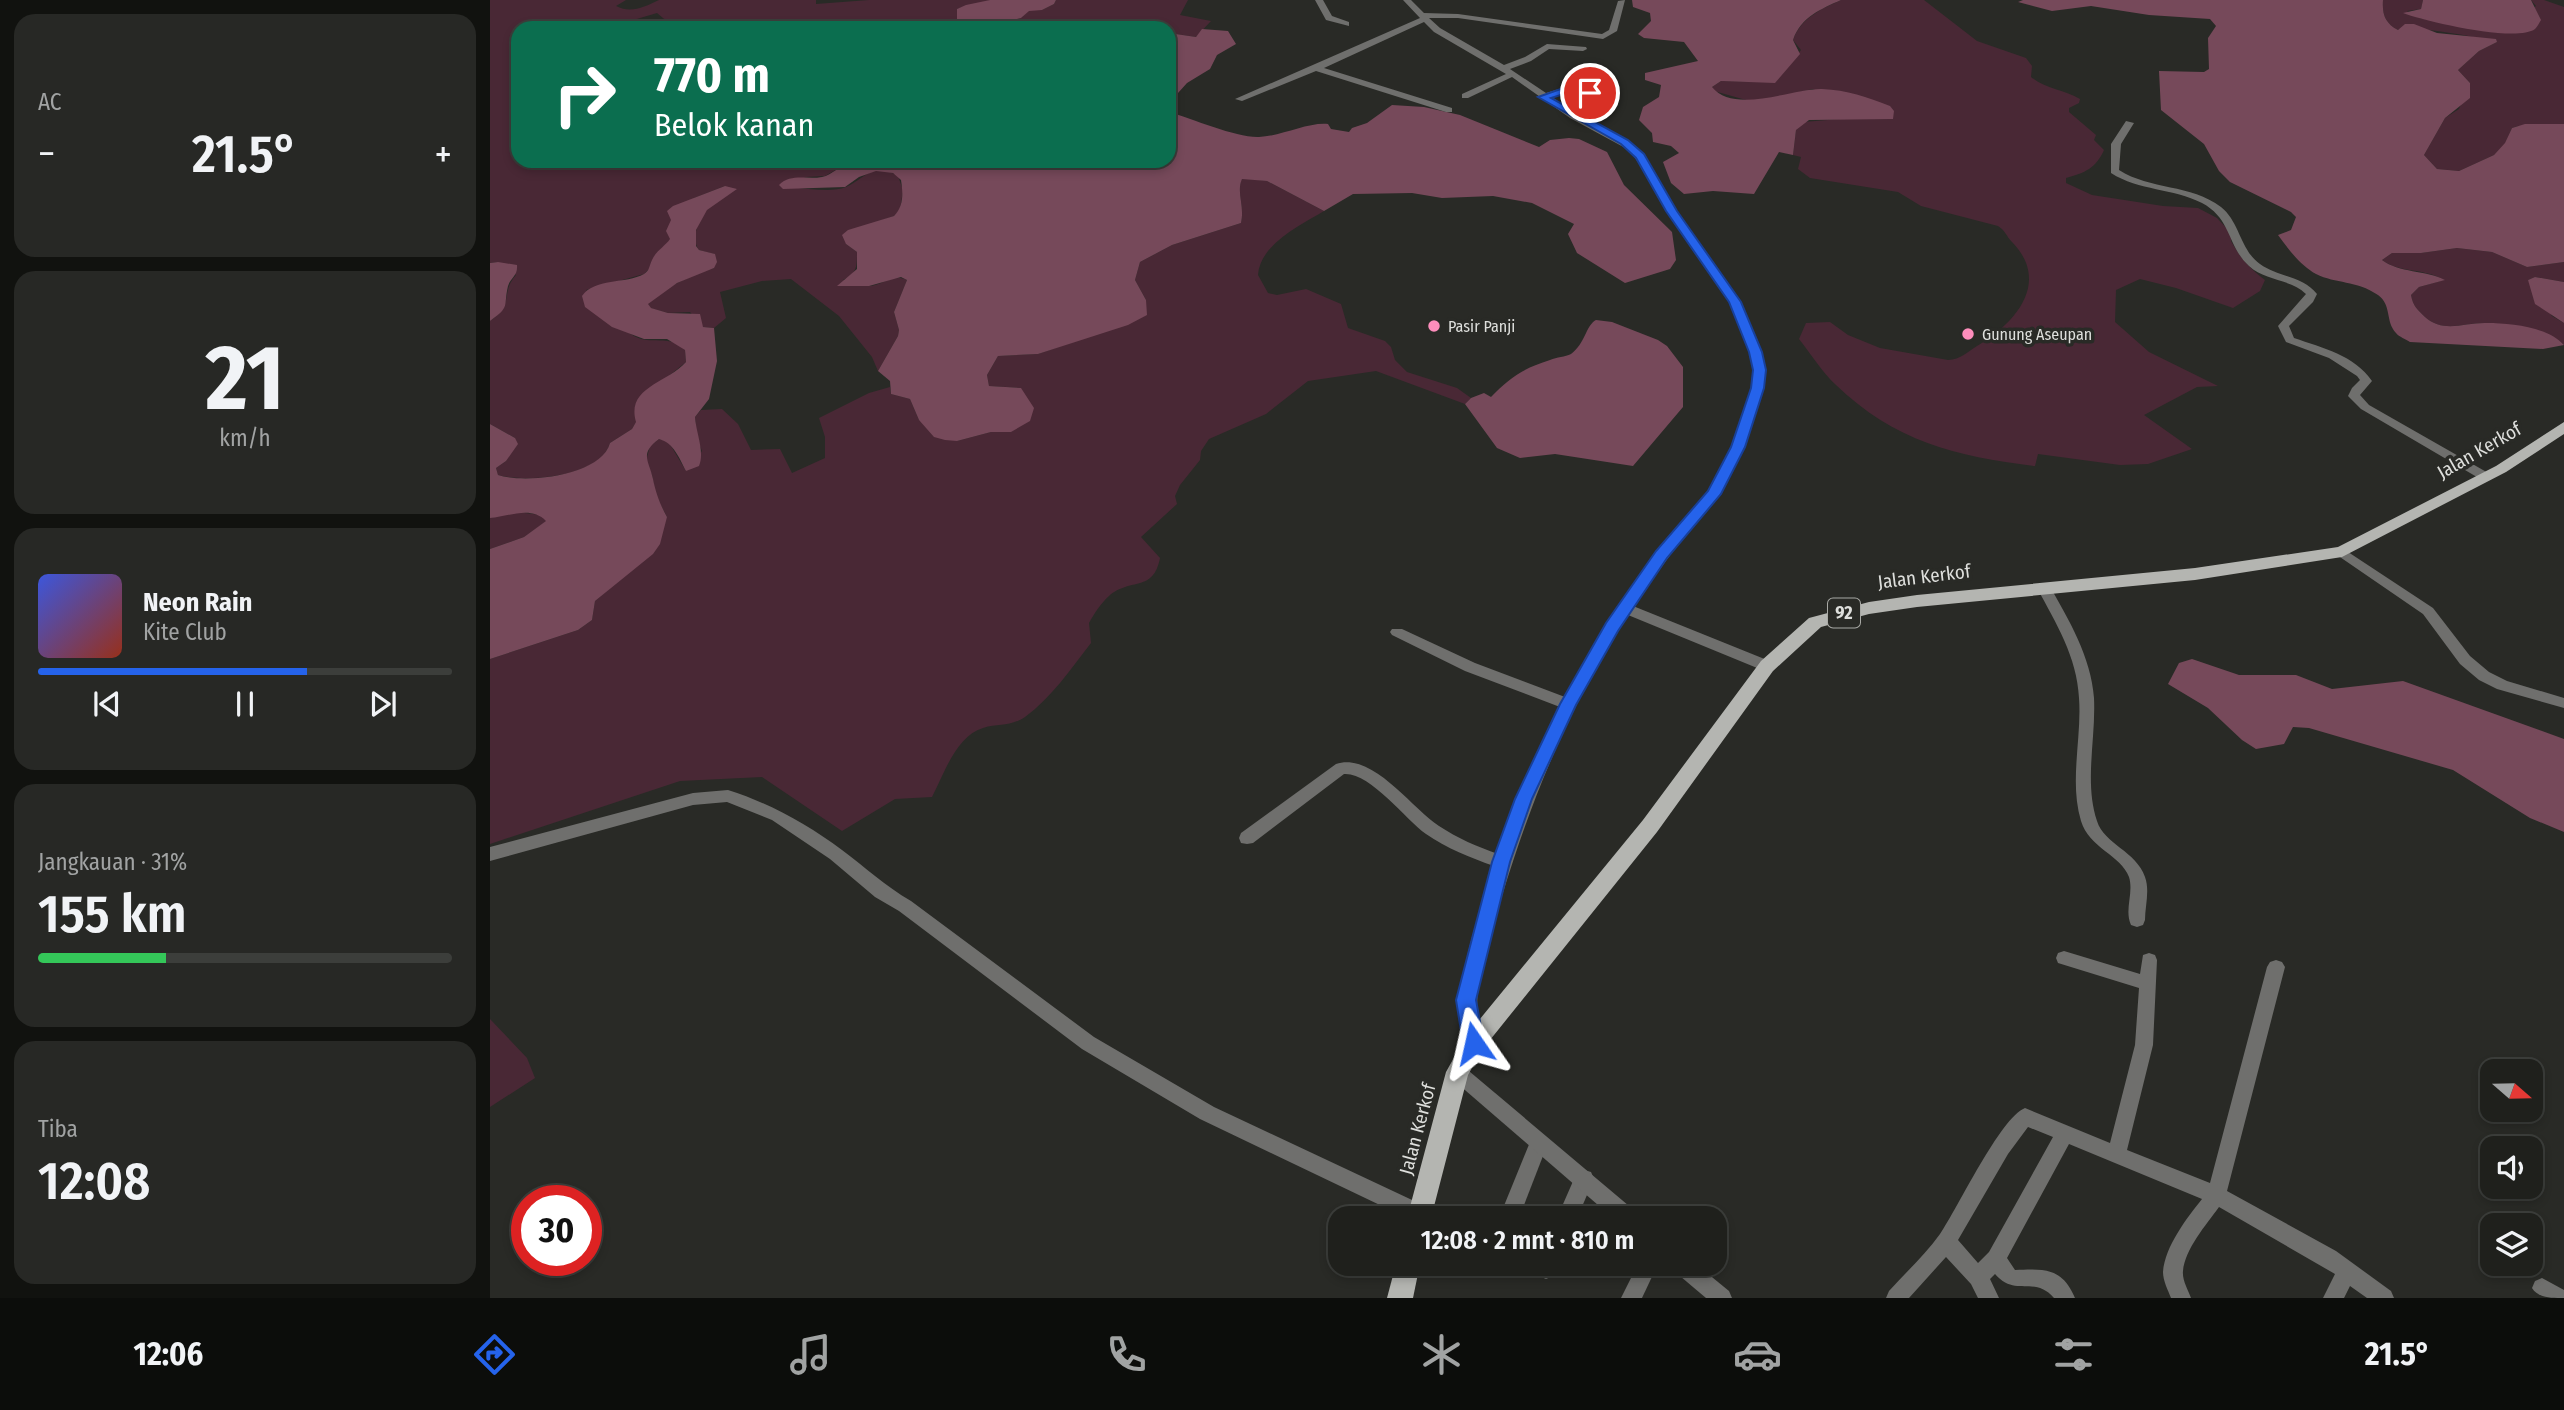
<!DOCTYPE html>
<html lang="id">
<meta charset="utf-8">
<style>
body{margin:0;font-family:"Fira Sans Condensed",sans-serif;background:#272825;color:#f1f3f6;height:100vh;display:flex;flex-direction:column;font-size:26px;white-space:nowrap}
*{box-sizing:border-box;margin:0}
p{font-size:23px;color:#a1a3a3}
.icon{flex:none;width:38px;height:38px;fill:none;stroke:currentColor;stroke-width:2;stroke-linecap:round;stroke-linejoin:round}
.map{position:relative;flex:1;overflow:hidden}
.details{display:flex;flex-direction:column;gap:14px;padding:14px;background:#11120f;width:490px}
.details>*{flex:none}
.guide{position:absolute;left:21px;top:21px;width:665px;height:147px;border-radius:21px;box-shadow:0 4px 10px #0003,0 0 0 2px #3c3e3b;background:#0b6e4f;color:#fff;overflow:hidden}
.needle{width:46px;rotate:110deg}
.controls{position:absolute;left:1990px;top:1059px;display:grid;gap:14px}
.controls a{display:grid;place-items:center;width:63px;height:63px;border-radius:14px;background:#1f201c;box-shadow:0 4px 10px #0003,0 0 0 2px #3c3e3b;font-size:35px}
.speed{position:absolute;left:21px;top:1185px;display:flex;gap:14px;font-size:35px;font-weight:700;text-align:center}
.speed>*{display:grid;place-content:center;width:91px;height:91px;border-radius:50%;background:#1f201c;box-shadow:0 4px 10px #0003,0 0 0 2px #3c3e3b;line-height:1}
.speed .limit{border:10px solid #d22;background:#fff;color:#111}
.pin{position:absolute;display:grid;place-items:center;width:60px;height:60px;color:#fff;margin:-30px;border:4px solid #fff;border-radius:50%;box-shadow:0 2px 7px #0007}
.me{position:absolute;width:77px;margin:-38px;rotate:349deg;stroke-linejoin:round;filter:drop-shadow(0 0 5px #0008)}
.turn{display:flex;align-items:center;gap:24px;height:147px;padding:0 28px;font-size:32px}
.turn .icon{width:91px;height:91px;stroke-width:2.5}
.turn b{display:block;font-size:49px;line-height:60px}
.big{font-size:52px;font-weight:600;line-height:1.1}
.details .card{flex:1;display:flex;flex-direction:column;justify-content:center;gap:10px;min-width:0;padding:0 24px;border-radius:21px;background:#272825}
.details .dial{align-items:center;gap:0}
.dial b{font-size:91px;line-height:1}
.song{display:flex;align-items:center;gap:21px}
.cover{width:84px;height:84px;border-radius:10px;background:linear-gradient(135deg,hsl(230 70% 55%),hsl(10 70% 35%))}
.played{height:7px;border-radius:4px;background:linear-gradient(90deg,#2563eb 65%,#3c3e3b 65%)}
.keys{display:flex;justify-content:space-around;direction:ltr}
.heat{display:flex;justify-content:space-between;align-items:center;font-size:38px;direction:ltr}
.charge{height:10px;border-radius:5px;background:linear-gradient(90deg,#34c759 31%,#3c3e3b 0)}
.trip{position:absolute;left:838px;top:1206px;width:399px;height:70px;border-radius:21px;background:#1f201c;box-shadow:0 4px 10px #0003,0 0 0 2px #3c3e3b;font-weight:600;line-height:70px;text-align:center}
.dock{display:flex;height:112px;justify-content:space-around;align-items:center;background:#0c0d0b;color:#a1a3a3}
.dock .icon{width:49px;height:49px}
.dock .active{color:#2563eb}
.dock b{font-size:32px;color:#f1f3f6}
main{display:flex;flex:1;min-height:0}
.map>svg:first-child{display:block}
.green{fill:#492835}
.forest{fill:#76495a}
.lines{fill:none;stroke-linecap:round;stroke-linejoin:round}
.minor{fill:#6f6f6d;fill-rule:evenodd}
.tertiary{fill:#6f6f6d;fill-rule:evenodd}
.primary{fill:#b4b5b1;fill-rule:evenodd}
.route{fill:#2563eb;stroke:#184099;stroke-width:2}
.poi-dot{fill:#fe8ebc;stroke:#292a26;stroke-width:2.5}
.labels{text-anchor:middle;stroke-width:7;stroke-linejoin:round;paint-order:stroke}
.far-poi-label{font-size:16px;fill:#dedfdc;stroke:#292a26;text-anchor:start}
.shield{fill:#292a26;stroke:#a8a9a5;stroke-width:2}
.shield-label{font-size:18px;font-weight:bold;fill:#dedfdc}
.street-label{font-size:19px;fill:#dedfdc;stroke:#292a26}
</style>
<main>
<section class="details">
<div class="card"><p>AC</p>
<div class="heat"><a>−</a><b class="big">21.5°</b><a>+</a></div>
</div>
<div class="card dial"><b>21</b><p>km/h</p></div>
<div class="card">
<div class="song"><i class="cover"></i><div><b>Neon Rain</b><p>Kite Club</p></div></div>
<div class="played"></div>
<div class="keys"><svg class="icon" aria-label="previous" viewBox="0 0 24 24"><path d="M18 5L8 12l10 7zM5 5v14"/></svg><svg class="icon" aria-label="pause" viewBox="0 0 24 24"><path d="M8 5v14M16 5v14"/></svg><svg class="icon" aria-label="next" viewBox="0 0 24 24"><path d="M6 5l10 7-10 7zM19 5v14"/></svg></div>
</div>
<div class="card"><p>Jangkauan · 31%</p><b class="big">155 km</b><div class="charge"></div></div>
<div class="card"><p>Tiba</p><b class="big">12:08</b></div>
</section>
<div class="map">
<svg width="2074" height="1298" viewBox="0 0 2074 1298">
<rect width="100%" height="100%" fill="#292a26"/>
<g class="green">
<path d="M0 0H136L126 6C141 14 154 7 169 0H326V4L379 0H500C491 6 478 4 467 9V28H159L179 23 167 13 140 21 138 24 143 28H28V161H361L335 176 316 177 293 188C312 186 338 194 356 187 374 179 383 161 408 176L413 190 410 210 404 216 370 228 356 244 367 252C367 267 367 273 353 280 360 282 369 286 377 286 391 287 402 273 417 280L404 312 409 330 408 336 388 371 382 357 349 316 301 279 272 281 230 292 236 318 224 328 213 327 200 312 178 313 160 308 157 304C176 286 200 276 224 268V254L209 250C195 230 224 201 235 186L204 198 181 220V239L164 257 160 268 154 274 96 290C111 304 126 326 144 336 161 346 178 333 195 350L196 362 170 383 142 429 120 443C111 477 36 483 8 475L6 468 16 461 25 438 0 424V321C25 303 10 293 26 275L8 262 0 263Z"/>
<path d="M566 0H698L690 15 721 21 706 37 679 33V28L647 25 613 28H507L506 25 531 18 539 10H552L564 4Z"/>
<path d="M1351 0H1434L1487 41 1536 58 1542 66 1541 77C1555 89 1575 90 1590 99L1589 103 1579 108V112L1606 135 1604 140 1614 150C1606 168 1595 173 1576 178V183L1602 195 1673 206 1708 208 1727 218 1743 235 1741 241C1750 257 1760 269 1775 280L1770 291 1743 308 1686 288 1650 279 1626 290 1625 322 1659 352 1728 386 1707 387 1654 415 1702 449 1658 464 1630 465 1548 454 1545 466C1467 457 1404 441 1346 385 1332 372 1321 354 1309 339L1316 323 1340 322 1358 335 1390 348 1458 360C1471 359 1476 353 1487 346 1526 323 1561 282 1522 242 1516 236 1516 231 1508 226L1431 206 1408 192 1320 178 1308 169 1311 157 1303 155 1306 130 1313 122 1375 117 1402 119 1323 89 1273 100H1256L1224 91 1222 87 1231 81 1285 82 1311 50 1303 40C1311 18 1331 9 1351 0Z"/>
<path d="M1893 0H1933L1931 9 1917 11 1929 18 2010 33 2046 6 2041 0H2054L2074 7V124L2028 126 2022 128 2015 144 2004 155 1969 171 1947 169 1934 155 1955 118 1969 109 1980 83 1968 70 1989 51 2007 42C1990 38 1921 24 1908 30 1895 23 1892 14 1893 0Z"/>
<path d="M752 178 777 181 834 211C811 225 770 244 768 275L778 293 787 295 816 289 851 304 858 328 895 341 901 347 905 360 917 372 967 388 981 398 975 404 886 371 818 381 776 414 719 439 711 451 710 460 690 485 685 496 687 504 651 537 670 558C663 593 641 577 619 596 611 603 604 614 599 623L601 643C581 669 561 698 535 717 520 727 509 723 493 728 466 736 454 774 442 797L405 799 352 831 272 777 190 781 0 844V659L88 630 102 620 105 601 127 582 177 517 166 496 162 475 156 461 160 446 169 439 178 441 196 471 212 451 207 438 205 417 211 410 232 409 248 424 261 450 290 449 302 473 335 458V437L329 418 379 393 400 387 401 394 420 399 429 420 467 441 501 432H521L531 388 499 386 497 375 508 356 548 354 586 341 656 300 645 280 650 262 682 245 751 223C755 205 746 194 752 178Z"/>
<path d="M1967 248 2002 252 2037 267 2074 262V282L2045 277 2038 280 2062 316 2074 323V345C2063 333 2014 323 1997 323 1974 322 1954 334 1935 317 1927 309 1923 306 1921 295L1929 287 1954 280C1935 268 1909 273 1892 260L1902 253H1931Z"/>
<path d="M27 512 51 515 57 521 34 537 0 549V518Z"/>
<path d="M0 1019 37 1058 45 1078 0 1107Z"/>
</g>
<g class="forest">
<path d="M500 0H566L564 4 552 10 539 11 531 18 508 24 507 28H467V9L476 5Z"/>
<path d="M1142 0H1351C1331 9 1311 17 1303 40L1310 54 1285 83 1231 81 1222 87C1244 115 1304 88 1332 89 1357 90 1377 97 1400 106L1404 111 1403 119 1319 120 1306 130 1303 155 1289 152 1264 194 1223 191 1194 194 1181 183 1173 162 1189 153 1181 146 1163 142 1162 133 1149 120 1153 107 1169 97 1171 85 1155 80V73L1208 61 1194 42 1154 38 1148 34 1161 21 1160 13 1143 7Z"/>
<path d="M1533 0H1893C1892 14 1895 23 1908 30L1915 24H1924L1947 33 2006 39 2007 42 1989 51 1968 70 1980 83V98L1955 118 1934 155 1947 169 1969 171 2004 155 2015 143 2022 128 2035 124H2074V262L2037 267 2002 252 1967 248 1931 253H1902L1892 260C1909 273 1936 270 1955 280L1929 287 1921 295C1923 306 1927 309 1935 317 1954 334 1975 322 1997 323 2021 323 2058 327 2074 345L2053 349 1920 342C1916 339 1909 337 1906 333 1895 321 1902 305 1888 295 1866 280 1846 284 1826 274 1811 266 1798 249 1788 235L1801 230 1806 217 1801 212 1740 182 1729 171 1714 144 1671 110 1669 71 1714 72 1719 69 1718 38 1726 26 1720 19 1659 15 1601 6 1562 11 1528 2Z"/>
<path d="M1933 0H2041L2051 20C2049 23 2048 26 2045 29 2026 43 1934 21 1913 13L1931 9Z"/>
<path d="M712 29 738 31 746 44 727 55 720 69 697 83 679 103V33L706 37Z"/>
<path d="M902 105 934 107 970 115 1049 147 1060 140 1079 138 1089 139 1117 152 1134 185 1182 232 1186 260 1180 269 1135 283 1087 253 1078 234 1084 224 1042 203 1003 196 952 198 922 193 863 194 834 211 777 181 752 179C746 193 755 205 751 223L682 245 650 262 645 280 656 300 657 315 638 325 548 354 508 356 497 375 499 386 531 388 544 408 540 421 521 432H501L467 441 455 440 444 437 429 420 420 399 401 394 400 381 388 371 408 336 409 330 404 312 417 280 411 277 379 286H347L367 269V252L356 244 352 235 358 230 404 216C414 206 413 193 411 180L403 173 386 171 369 177 355 187 293 189 289 185C301 173 317 180 332 177 342 175 351 165 361 161H679V112C703 119 747 138 769 137 792 136 818 122 838 124L841 129 859 132 862 128 877 123Z"/>
<path d="M235 186 247 189 217 210 206 230V246L209 250 225 254 227 262 224 268 187 283 158 304 161 308 178 313 210 314 213 327 224 328 227 361 219 399 205 417C206 433 215 451 209 466L196 471C189 458 184 443 169 439 149 454 159 460 163 479 166 494 170 504 177 517L170 544 163 554 105 601 102 620 88 630 0 659V549L34 537 56 521C41 505 18 517 0 518V424L25 438 28 444 16 461 6 468 8 475C35 484 111 476 120 443L142 429 146 422C136 387 176 384 196 362L195 350 177 339H154L122 327 95 307 92 296C104 278 136 284 154 274 160 270 159 266 162 260 165 252 175 246 180 239L176 231 181 220 177 211 183 206Z"/>
<path d="M8 262 27 265C28 276 21 277 18 286 13 307 21 306 0 321V263Z"/>
<path d="M2045 277 2074 282V323L2045 304 2038 280Z"/>
<path d="M1106 320 1122 322 1168 340 1177 346 1193 367V407L1143 466 1065 454 1030 458 1007 448 975 404 981 398 994 393 1001 397C1020 377 1034 368 1060 360 1067 357 1075 357 1081 354 1095 344 1096 325 1106 320Z"/>
<path d="M1702 659 1749 675H1806L1842 689 1913 681 2074 739V832L2040 818 1963 770 1819 728 1803 727 1794 744 1766 749 1752 740 1718 708 1678 684 1689 663Z"/>
</g>
<g class="lines">
<g class="minor">
<path d="M825 0H833L842 16 859 22V26L836 20Z"/>
<path d="M913 0H921L934 13 968 14 1112 34 1119 30 1128 1 1135 0 1127 31 1113 39 968 18H939L950 28 1014 65 1035 57 1057 44 1096 47 1097 49 1093 51 1059 49 1041 61 1020 69 1056 93 1079 86 1120 94 1121 96 1117 99 1079 92 1062 97 1086 114 1145 146 1163 169 1187 211 1250 301 1272 352 1275 370 1273 388 1254 447 1230 494 1189 543 1143 606 1282 662 1284 666 1282 670H1272L1138 615C1068 723 1027 836 994 959 990 975 987 991 987 1007 987 1020 995 1037 990 1049L984 1051 978 1049C955 999 989 917 1004 866 981 858 956 848 936 834 915 819 880 772 854 774L763 843 757 844 751 843 749 838 751 833 846 764C883 752 921 808 949 826 967 838 988 847 1008 854L1026 803 1070 707 975 671 902 635 900 632 902 629H912L985 663 1075 697 1129 605 1180 537 1219 492 1242 447 1261 388 1263 370 1260 352 1240 301 1177 211 1154 170 1139 150 1080 118 1022 77 978 98H972V94L1016 74 944 32 934 22 834 68 962 108V112H956L826 71 752 101 745 99 930 18Z"/>
<path d="M1636 121 1644 123 1631 144 1629 170C1660 190 1701 184 1731 207 1750 222 1750 250 1770 264 1788 277 1813 276 1827 294L1823 302 1799 326 1804 338C1833 348 1864 355 1882 381L1870 395 1879 405 2000 474 2002 477 2000 480H1992L1871 409 1858 396 1862 388 1870 380 1867 376 1839 358 1796 342 1788 326 1816 294C1801 279 1775 281 1759 266 1737 246 1742 219 1712 203 1683 188 1649 191 1621 173V144Z"/>
<path d="M1852 548 1943 608 1980 656 1999 672 2017 681 2074 698V708L2007 689 1989 680 1970 664 1933 614 1847 555 1845 552Z"/>
<path d="M1554 583 1559 585C1579 620 1601 657 1604 698 1606 739 1594 782 1607 821 1614 844 1646 851 1655 877 1660 891 1655 906 1655 920L1653 925 1647 927 1641 925C1634 910 1644 893 1639 877 1631 855 1599 848 1591 821 1579 781 1592 738 1589 698 1587 657 1566 623 1547 588Z"/>
<path d="M238 790C279 803 317 824 352 850 375 867 395 886 421 901L604 1037 724 1107 937 1207 940 1214 938 1218H917L710 1119 592 1049 409 911 385 897 340 859 282 820 237 802 203 805 0 861V847L203 793Z"/>
<path d="M1574 951 1650 974 1653 955 1659 953 1665 955 1667 960 1663 1045 1637 1150 1720 1183 1777 967 1780 962 1786 960 1792 962 1795 967 1737 1191 1846 1251 1901 1291 1904 1298H1877L1860 1286 1854 1298H1833L1845 1274 1729 1207C1716 1225 1695 1249 1693 1271 1692 1280 1698 1290 1701 1298H1681C1678 1290 1673 1281 1673 1272 1675 1246 1697 1218 1712 1199L1579 1144 1517 1258 1525 1270C1554 1269 1572 1267 1585 1298H1564C1544 1275 1526 1298 1505 1274L1500 1279 1509 1298H1488L1481 1284 1456 1257 1419 1298H1396L1399 1291C1416 1272 1436 1254 1450 1234 1468 1208 1510 1118 1535 1108L1620 1143 1645 1045 1649 988 1568 963 1566 958 1568 953ZM1538 1127 1563 1137 1499 1252 1488 1263 1468 1240 1518 1154Z"/>
<path d="M1049 1134 1056 1137 1058 1143 1029 1218H1009L1042 1137Z"/>
<path d="M1094 1170 1101 1172 1104 1179 1087 1218H1067L1087 1172Z"/>
<path d="M1048 1264H1068L1063 1276 1056 1279 1049 1276 1046 1269Z"/>
<path d="M1148 1264H1168L1152 1298H1131Z"/>
<path d="M2052 1278 2074 1290V1298C2061 1298 2048 1298 2042 1288L2045 1281Z"/>
</g>
<g class="tertiary">
<path d="M967 1064 973 1066 1145 1211 1148 1218H1123L961 1078 958 1072 961 1066Z"/>
<path d="M1181 1264H1206L1239 1291 1242 1298H1216L1184 1271Z"/>
</g>
<g class="primary">
<path d="M2074 422V434L2016 472 1852 557 1705 580 1427 607 1379 614 1331 627 1283 671 1167 832 992 1050 978 1075 941 1218H917L956 1072 976 1036 1153 820 1271 661 1319 618 1379 602 1427 595 1705 568 1848 547 2006 466Z"/>
<path d="M906 1264H930L923 1298H897Z"/>
</g>
</g>
<path class="route" d="M1079 86 1105 93 1100 96 1080 92 1061 98 1138 140 1154 154 1187 211 1251 302 1272 352 1276 370 1274 388 1255 447 1231 494 1177 558 1128 631 1086 705 1042 799 1020 862 986 1000 994 1043 991 1050 984 1053 976 1050 973 1043 966 1000 1002 862 1025 799 1070 704 1116 623 1166 551 1218 491 1241 447 1261 388 1263 370 1259 352 1239 302 1176 211 1146 158 1131 144 1048 97Z"/>
<g class="poi-dot">
<circle cx="944" cy="326" r="7"/>
<circle cx="1478" cy="334" r="7"/>
</g>
<g class="labels">
<g class="far-poi-label">
<text x="958" y="332">Pasir Panji</text>
<text x="1492" y="340">Gunung Aseupan</text>
</g>
<rect class="shield" x="1338" y="598.5" width="32" height="29" rx="5"/>
<g class="shield-label">
<text x="1354" y="619">92</text>
</g>
<g class="street-label">
<text transform="translate(1989 450) rotate(-30)" y="7">Jalan Kerkof</text>
<text transform="translate(1434 576) rotate(-7)" y="7">Jalan Kerkof</text>
<text transform="translate(927 1129) rotate(-75)" y="7">Jalan Kerkof</text>
</g>
</g>
</svg>
<div class="controls">
<a><svg class="needle" viewBox="-14 -14 28 28"><path d="M0-13l5 13h-10z" fill="#e53935"/><path d="M0 13l5-13h-10z" fill="#a1a3a3"/></svg></a>
<a><svg class="icon" aria-label="sound" viewBox="0 0 24 24"><path d="M4 9h4l5-4v14l-5-4H4zM17 9q2 3 0 6"/></svg></a>
<a><svg class="icon" aria-label="layers" viewBox="0 0 24 24"><path d="M12 4l9 5-9 5-9-5zM3 14l9 5 9-5"/></svg></a>
</div>
<div class="speed"><div class="limit">30</div></div>
<div class="pin" style="left:1100px;top:93px;background:#d93025"><svg class="icon" aria-label="arrive" viewBox="0 0 24 24"><path d="M6 21V4h12l-3 4 3 4H6"/></svg></div>
<svg class="me" style="left:984px;top:1043px" viewBox="-20 -20 40 40"><path d="M0-17L14 15 0 8-14 15z" fill="#2563eb" stroke="#fff" stroke-width="4"/></svg>
<div class="trip">12:08 · 2 mnt · 810 m</div>
<div class="guide">
<div class="turn"><svg class="icon" aria-label="right" viewBox="0 0 24 24"><path d="M7 20v-9h11M14 6l5 5-5 5"/></svg><div><b>770 m</b>Belok kanan</div></div>
</div>
</div>
</main>
<nav class="dock">
<b>12:06</b>
<svg class="icon active" aria-label="directions" viewBox="0 0 24 24"><path d="M12 3l9 9-9 9-9-9zM9 14v-3h6M13 9l2 2-2 2"/></svg>
<svg class="icon" aria-label="music" viewBox="0 0 24 24"><path d="M9 18V5l10-2v13"/><circle cx="6" cy="18" r="3"/><circle cx="16" cy="16" r="3"/></svg>
<svg class="icon" aria-label="phone" viewBox="0 0 24 24"><path d="M5 4h4l2 5-3 2q2 4 5 5l2-3 5 2v4C11 20 4 13 5 4z"/></svg>
<svg class="icon" aria-label="climate" viewBox="0 0 24 24"><path d="M12 3v18M4 7l16 10M4 17L20 7"/></svg>
<svg class="icon" aria-label="car" viewBox="0 0 24 24"><path d="M5 17H2v-5l4-1 3-4h7l3 4 3 1v5h-3M9 17h6M6 11h13"/><circle cx="7" cy="17" r="2"/><circle cx="17" cy="17" r="2"/></svg>
<svg class="icon" aria-label="filters" viewBox="0 0 24 24"><path d="M4 7h16M4 17h16"/><circle cx="9" cy="7" r="2"/><circle cx="15" cy="17" r="2"/></svg>
<b>21.5°</b>
</nav>
